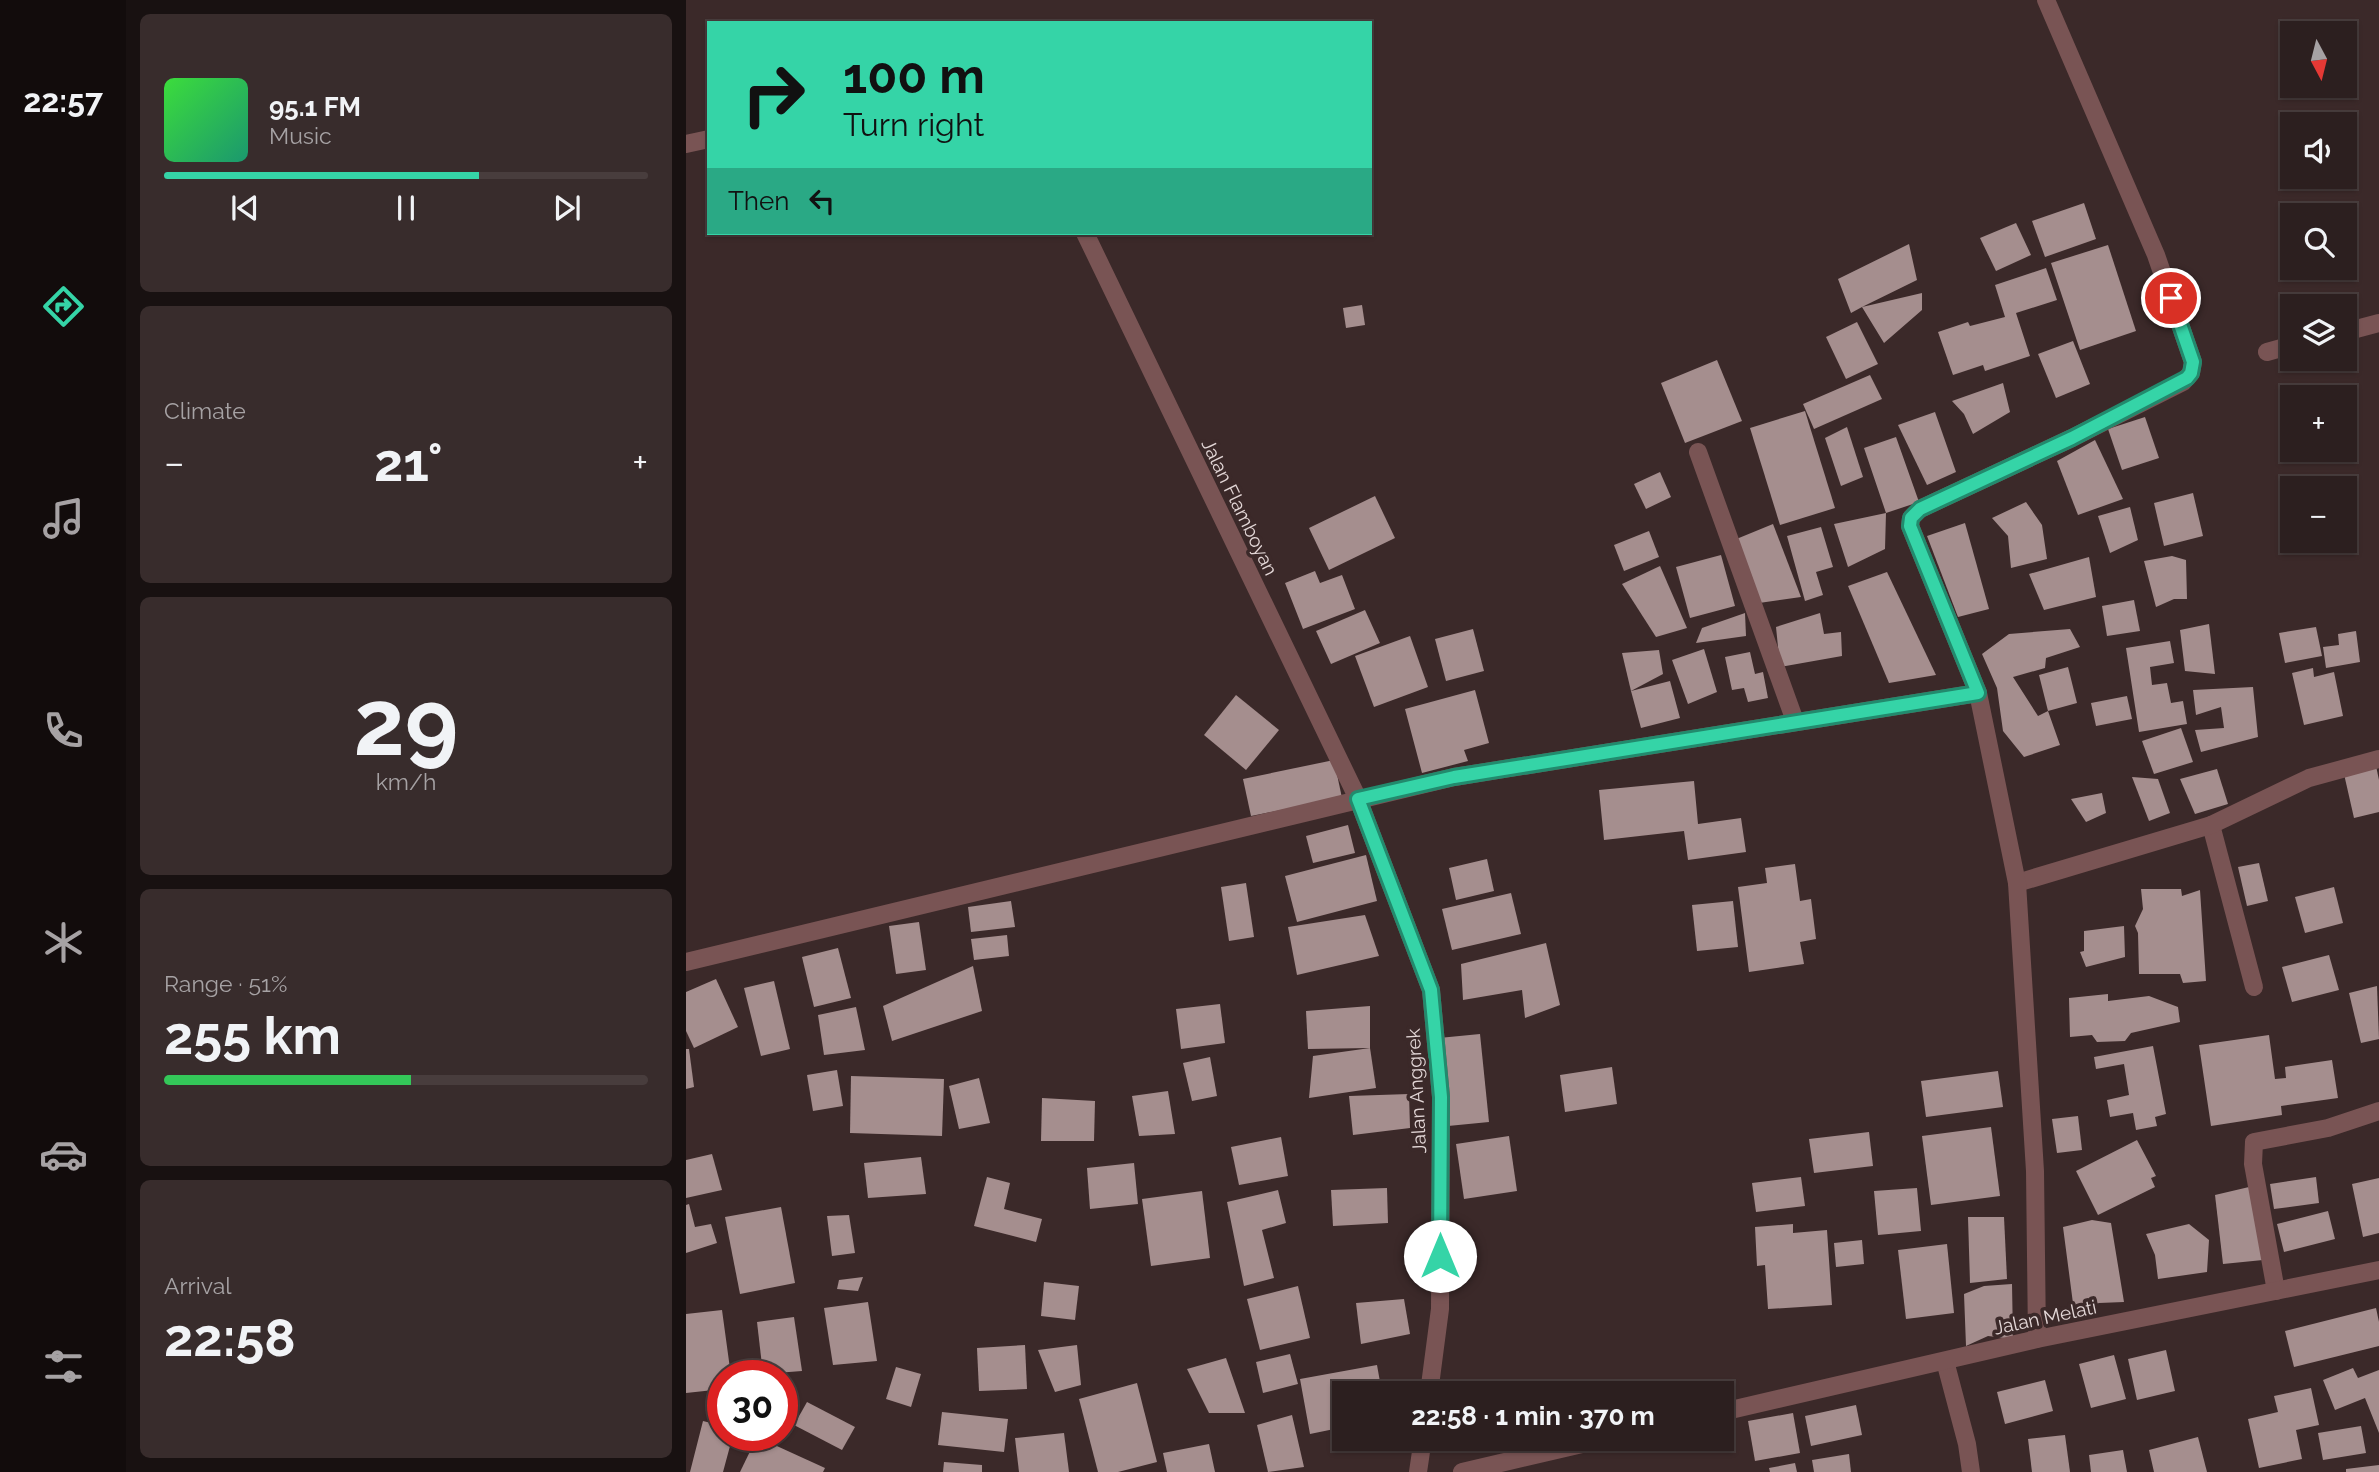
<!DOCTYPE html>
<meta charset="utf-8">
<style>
body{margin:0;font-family:Raleway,sans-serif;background:#382c2c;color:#f1f3f6;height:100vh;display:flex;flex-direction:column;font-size:26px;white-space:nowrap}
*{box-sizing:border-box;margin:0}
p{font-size:23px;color:#a6a2a4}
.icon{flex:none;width:38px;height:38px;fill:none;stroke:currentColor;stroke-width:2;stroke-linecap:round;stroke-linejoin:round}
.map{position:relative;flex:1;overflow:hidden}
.sheet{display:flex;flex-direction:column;gap:14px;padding:14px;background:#181111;width:560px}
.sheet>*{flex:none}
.hud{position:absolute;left:21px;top:21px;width:665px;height:214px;border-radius:0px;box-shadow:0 2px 5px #0004,0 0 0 2px #483d3d;background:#35d4a7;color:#111;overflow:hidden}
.needle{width:46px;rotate:173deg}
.controls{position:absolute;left:1594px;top:21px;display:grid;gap:14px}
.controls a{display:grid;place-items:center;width:77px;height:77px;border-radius:0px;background:#2c1f1f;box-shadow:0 2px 5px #0004,0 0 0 2px #483d3d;font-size:35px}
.speed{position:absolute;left:21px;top:1360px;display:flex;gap:14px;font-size:35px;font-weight:700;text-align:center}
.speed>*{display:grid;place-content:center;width:91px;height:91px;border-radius:50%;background:#2c1f1f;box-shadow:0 2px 5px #0004,0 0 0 2px #483d3d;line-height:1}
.speed .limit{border:10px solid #d22;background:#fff;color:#111}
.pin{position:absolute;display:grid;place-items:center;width:60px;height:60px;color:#fff;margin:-30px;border:4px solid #fff;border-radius:50%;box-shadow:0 2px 7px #0007}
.me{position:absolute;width:77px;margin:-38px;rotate:0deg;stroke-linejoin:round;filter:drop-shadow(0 0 5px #0008)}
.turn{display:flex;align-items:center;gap:24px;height:147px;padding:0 21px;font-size:32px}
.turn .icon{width:91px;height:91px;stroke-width:2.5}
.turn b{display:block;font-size:49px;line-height:60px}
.then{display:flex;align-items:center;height:66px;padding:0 21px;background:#0003;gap:14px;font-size:26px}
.big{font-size:52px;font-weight:700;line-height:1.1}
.sheet .tile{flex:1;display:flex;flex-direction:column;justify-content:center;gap:10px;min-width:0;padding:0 24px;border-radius:10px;background:#382c2c}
.sheet .dial{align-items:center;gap:0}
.dial b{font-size:91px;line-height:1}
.song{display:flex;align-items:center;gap:21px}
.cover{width:84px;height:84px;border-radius:10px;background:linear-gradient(135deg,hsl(120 70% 55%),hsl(160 70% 35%))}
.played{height:7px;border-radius:4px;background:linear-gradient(90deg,#35d4a7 65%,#483d3d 65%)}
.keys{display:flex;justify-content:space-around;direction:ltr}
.heat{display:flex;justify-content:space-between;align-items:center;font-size:38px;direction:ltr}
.charge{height:10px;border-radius:5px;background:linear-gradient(90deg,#34c759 51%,#483d3d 0)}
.trip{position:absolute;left:646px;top:1381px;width:402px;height:70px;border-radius:0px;background:#2c1f1f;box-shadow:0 2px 5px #0004,0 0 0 2px #483d3d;font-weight:700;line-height:70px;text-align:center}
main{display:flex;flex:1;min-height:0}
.tab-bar{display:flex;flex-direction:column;width:126px;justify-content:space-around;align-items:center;background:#120c0c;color:#a6a2a4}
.tab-bar .icon{width:49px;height:49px}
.tab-bar .current{color:#35d4a7}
.tab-bar b{font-size:32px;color:#f1f3f6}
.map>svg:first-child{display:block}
.building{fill:#a58e8e}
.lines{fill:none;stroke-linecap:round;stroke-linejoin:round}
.street{stroke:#795454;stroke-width:18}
.route-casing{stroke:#228a6d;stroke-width:18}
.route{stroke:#35d4a7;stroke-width:12}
.labels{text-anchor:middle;stroke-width:7;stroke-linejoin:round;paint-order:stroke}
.street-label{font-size:19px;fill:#e3d7d7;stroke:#3b2929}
</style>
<main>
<nav class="tab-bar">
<b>22:57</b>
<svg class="icon current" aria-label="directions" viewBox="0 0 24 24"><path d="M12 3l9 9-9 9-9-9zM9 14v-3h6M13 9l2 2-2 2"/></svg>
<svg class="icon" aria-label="music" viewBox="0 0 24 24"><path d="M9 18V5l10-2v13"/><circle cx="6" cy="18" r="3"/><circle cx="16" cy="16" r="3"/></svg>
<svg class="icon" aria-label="phone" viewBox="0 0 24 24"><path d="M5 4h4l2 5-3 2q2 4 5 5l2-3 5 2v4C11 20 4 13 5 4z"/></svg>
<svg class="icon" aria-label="climate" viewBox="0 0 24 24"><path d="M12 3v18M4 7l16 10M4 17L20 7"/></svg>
<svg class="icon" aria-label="car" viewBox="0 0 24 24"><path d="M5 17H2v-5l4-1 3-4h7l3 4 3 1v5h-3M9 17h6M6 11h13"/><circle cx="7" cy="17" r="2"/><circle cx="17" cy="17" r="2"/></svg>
<svg class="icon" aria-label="filters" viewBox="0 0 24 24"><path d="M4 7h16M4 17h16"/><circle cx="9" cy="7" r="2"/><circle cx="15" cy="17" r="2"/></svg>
</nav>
<section class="sheet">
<div class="tile">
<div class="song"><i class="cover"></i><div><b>95.1 FM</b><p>Music</p></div></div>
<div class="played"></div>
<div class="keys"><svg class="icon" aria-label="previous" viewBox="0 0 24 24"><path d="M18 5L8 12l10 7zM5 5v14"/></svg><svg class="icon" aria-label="pause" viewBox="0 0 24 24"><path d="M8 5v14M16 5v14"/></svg><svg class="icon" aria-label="next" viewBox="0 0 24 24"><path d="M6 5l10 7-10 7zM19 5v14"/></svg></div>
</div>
<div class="tile"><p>Climate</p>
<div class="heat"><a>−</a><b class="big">21°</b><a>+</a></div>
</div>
<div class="tile dial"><b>29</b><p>km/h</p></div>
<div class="tile"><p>Range · 51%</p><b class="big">255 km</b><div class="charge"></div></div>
<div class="tile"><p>Arrival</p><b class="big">22:58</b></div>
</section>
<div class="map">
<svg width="1693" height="1472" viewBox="0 0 1693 1472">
<rect width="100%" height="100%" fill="#3b2929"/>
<g class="building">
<path d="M1398 203 1410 239 1359 257 1346 221Z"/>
<path d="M1330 223 1345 255 1310 271 1294 238Z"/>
<path d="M1223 244 1231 280 1176 307 1236 293V310L1198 343 1176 307 1165 313 1152 279Z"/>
<path d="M1422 245 1450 331 1394 350 1365 263Z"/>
<path d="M1360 268 1371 300 1330 313 1344 356 1299 371 1297 365 1267 375 1252 332 1282 322 1284 326 1319 317 1309 285Z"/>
<path d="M676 305 679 325 660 328 657 308Z"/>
<path d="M1171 322 1192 364 1160 379 1140 337Z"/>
<path d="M1387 341 1404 384 1370 398 1352 354Z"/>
<path d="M1031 360 1056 421 999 443 975 383Z"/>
<path d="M1184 375 1196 399 1128 429 1117 404Z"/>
<path d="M1317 383 1324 412 1287 434 1278 414 1266 401Z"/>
<path d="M1119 411 1149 508 1094 525 1064 428Z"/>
<path d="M1249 412 1270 472 1241 485 1212 425Z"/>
<path d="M1459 417 1473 458 1436 470 1422 429Z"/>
<path d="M1161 427 1177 477 1155 486 1139 438Z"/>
<path d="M1210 437 1233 502 1200 513 1199 549 1162 567 1148 524 1200 513 1178 448Z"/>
<path d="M1409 440 1437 499 1392 515 1371 461Z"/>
<path d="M974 472 985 497 960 509 948 484Z"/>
<path d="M1507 493 1517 536 1478 546 1468 503Z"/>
<path d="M689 496 709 538 643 570 623 528Z"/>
<path d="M1340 502 1356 525 1361 559 1325 568 1322 536 1306 518Z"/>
<path d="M1444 507 1452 540 1424 553 1412 516Z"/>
<path d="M1279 523 1303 609 1272 617 1241 536Z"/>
<path d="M1087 524 1115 597 1073 603 1048 540Z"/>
<path d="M1135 527 1147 567 1130 572 1137 595 1119 601 1101 536Z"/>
<path d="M963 531 973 557 938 571 928 545Z"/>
<path d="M1035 555 1049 606 1004 618 990 567Z"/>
<path d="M1486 556 1500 560 1501 599H1488L1470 607 1458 561Z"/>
<path d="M1403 557 1410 597 1358 610 1343 574Z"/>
<path d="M974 566 1001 628 970 637 936 584Z"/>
<path d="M629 571 634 583 656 575 669 609 617 629 599 583Z"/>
<path d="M1201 572 1250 675 1203 683 1162 586Z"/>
<path d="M1448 600 1454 631 1421 636 1416 606Z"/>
<path d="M679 610 694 643 645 664 630 631Z"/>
<path d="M1059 613 1060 636 1010 643 1016 628Z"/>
<path d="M1134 613 1138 634 1155 632 1156 656 1094 667 1090 627Z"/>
<path d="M1523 624 1529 674 1499 671 1494 630Z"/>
<path d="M1630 627 1636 656 1599 663 1593 633Z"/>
<path d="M787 629 798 671 760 681 749 639Z"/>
<path d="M1384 629 1394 647 1360 658 1359 668 1327 677 1352 716 1362 711 1374 745 1338 757 1317 731 1311 688 1296 654 1323 634Z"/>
<path d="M1670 631 1674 662 1640 668 1637 647 1653 645 1652 634Z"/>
<path d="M724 636 742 687 688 707 669 656Z"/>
<path d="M1484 641 1488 663 1464 667 1466 685 1481 683 1485 703 1497 701 1501 724 1453 732 1440 648Z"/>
<path d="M1018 649 1031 692 1002 704 986 660Z"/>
<path d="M973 650 977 674 945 691 936 653Z"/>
<path d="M1064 652 1069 674 1077 672 1082 698 1062 702 1058 688 1046 690 1039 657Z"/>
<path d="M1382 667 1391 703 1362 711 1353 675Z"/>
<path d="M1627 668 1628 677 1648 672 1657 716 1618 725 1606 673Z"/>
<path d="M984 681 994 718 955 728 945 691Z"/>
<path d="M1567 687 1572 737 1515 752 1509 730 1538 728 1535 707 1510 715 1507 690Z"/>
<path d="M789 690 803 743 778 750 782 761 736 773 719 709Z"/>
<path d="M550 695 593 730 560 770 518 735Z"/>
<path d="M1441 696 1446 719 1410 726 1405 703Z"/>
<path d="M1495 728 1507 762 1468 774 1456 741Z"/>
<path d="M648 760 656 798 565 816 557 779Z"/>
<path d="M1690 766 1693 780V812L1668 818 1658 774Z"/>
<path d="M1531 769 1542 804 1509 814 1494 779Z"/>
<path d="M1446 777 1472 779 1484 813 1463 821Z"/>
<path d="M1008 781 1012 824 1055 818 1060 852 1002 860 998 831 918 840 913 790Z"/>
<path d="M1416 793 1420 813 1400 822 1385 799Z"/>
<path d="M662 825 669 853 627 863 620 836Z"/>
<path d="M680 855 691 901 611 922 599 876Z"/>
<path d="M801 859 808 891 770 900 763 868Z"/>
<path d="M1573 863 1582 901 1561 906 1552 867Z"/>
<path d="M1109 864 1114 901 1125 899 1130 939 1114 942 1118 964 1063 972 1052 887 1081 883 1079 868Z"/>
<path d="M560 883 568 937 543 941 535 887Z"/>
<path d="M1648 887 1657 923 1619 933 1609 897Z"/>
<path d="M1455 889H1495L1496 896 1514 890 1520 981 1497 983 1494 974H1453L1452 933 1449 926 1457 909Z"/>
<path d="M825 893 835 934 766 950 756 909Z"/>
<path d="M325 901 329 927 285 932 282 907Z"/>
<path d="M1047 901 1052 947 1011 951 1006 905Z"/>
<path d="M679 915 693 956 611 975 602 927Z"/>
<path d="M233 922 240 970 210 974 203 926Z"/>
<path d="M1438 926 1439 957 1400 967 1394 952 1398 951V931Z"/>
<path d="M321 935 323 956 288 960 285 939Z"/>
<path d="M860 943 874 1005 839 1018 836 990 777 1000 775 964Z"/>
<path d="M152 948 165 998 128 1007 116 957Z"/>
<path d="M1643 955 1653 990 1606 1002 1596 967Z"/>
<path d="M287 966 296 1011 206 1041 197 1006Z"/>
<path d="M30 979 52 1027 8 1048 0 1031V992Z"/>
<path d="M88 981 104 1049 75 1056 58 988Z"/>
<path d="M1691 986 1693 1039 1675 1043 1663 993Z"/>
<path d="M1422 994V1001L1463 996 1492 1007 1494 1022 1445 1033 1439 1041 1411 1042 1406 1035 1384 1037 1383 998Z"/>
<path d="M534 1004 539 1043 495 1049 490 1009Z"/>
<path d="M684 1006V1048L622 1049 620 1011Z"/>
<path d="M170 1007 179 1050 138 1055 132 1015Z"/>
<path d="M794 1034 803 1122 762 1126 753 1038Z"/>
<path d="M1583 1035 1589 1079 1600 1078 1599 1067 1646 1060 1652 1098 1595 1106 1596 1115 1525 1126 1513 1045Z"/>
<path d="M1467 1046 1480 1114 1469 1117 1471 1126 1450 1130 1447 1113 1424 1117 1421 1100 1443 1095 1438 1064 1410 1069 1408 1057Z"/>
<path d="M684 1048 690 1088 623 1098 627 1056Z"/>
<path d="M0 1049H3L8 1087 0 1089Z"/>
<path d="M524 1057 531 1096 506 1101 497 1063Z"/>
<path d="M926 1067 931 1104 879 1112 874 1075Z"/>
<path d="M151 1070 157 1106 127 1111 121 1075Z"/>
<path d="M1312 1071 1317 1107 1240 1117 1235 1081Z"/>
<path d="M165 1076 258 1079 256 1136 164 1133Z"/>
<path d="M293 1078 304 1123 273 1129 263 1086Z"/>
<path d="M482 1091 489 1134 453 1136 446 1096Z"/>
<path d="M723 1094 724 1128 667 1135 663 1096Z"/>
<path d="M356 1098 409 1101 408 1141H355Z"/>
<path d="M1392 1116 1396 1150 1371 1153 1366 1119Z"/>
<path d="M1305 1127 1314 1196 1245 1205 1236 1136Z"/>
<path d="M1183 1132 1187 1166 1128 1173 1123 1139Z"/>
<path d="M823 1136 831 1191 778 1199 770 1144Z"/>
<path d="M595 1137 602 1176 553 1185 545 1147Z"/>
<path d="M1451 1140 1470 1176 1465 1178 1469 1187 1412 1215 1390 1171Z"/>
<path d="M26 1154 36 1190 0 1198V1160Z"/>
<path d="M235 1157 240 1194 182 1198 178 1163Z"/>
<path d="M448 1163 452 1204 404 1209 401 1168Z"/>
<path d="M301 1177 324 1183 318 1209 356 1219 350 1242 288 1226Z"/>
<path d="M1115 1177 1119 1206 1070 1212 1066 1183Z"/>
<path d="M1630 1177 1633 1203 1588 1209 1584 1184Z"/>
<path d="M1693 1178V1233L1677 1237 1666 1184Z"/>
<path d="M1563 1187 1577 1260 1537 1264 1529 1195Z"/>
<path d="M701 1188 702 1223 647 1226 645 1190Z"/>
<path d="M1231 1188 1235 1231 1192 1235 1188 1191Z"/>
<path d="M592 1190 600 1223 576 1230 588 1278 558 1286 541 1202Z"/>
<path d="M516 1191 524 1258 465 1266 456 1199Z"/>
<path d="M3 1204 9 1227 25 1224 31 1243 0 1253V1205Z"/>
<path d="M95 1207 109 1283 54 1294 39 1217Z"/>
<path d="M1642 1211 1649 1239 1598 1252 1591 1224Z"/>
<path d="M163 1215 169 1253 146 1256 141 1216Z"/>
<path d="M1282 1217H1318L1321 1279 1284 1283Z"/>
<path d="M1406 1220 1425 1223 1438 1302 1413 1303 1388 1311 1377 1227Z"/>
<path d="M1107 1224V1233L1141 1230 1146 1305 1082 1309 1079 1265 1071 1266 1069 1227Z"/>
<path d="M1503 1224 1523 1240 1521 1272 1472 1279 1469 1255 1460 1234Z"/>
<path d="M1176 1240 1178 1264 1150 1267 1148 1243Z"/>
<path d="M1261 1244 1268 1313 1220 1319 1212 1250Z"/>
<path d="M177 1277 172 1291 151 1289 153 1280Z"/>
<path d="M358 1282 393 1286 389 1320 355 1316Z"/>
<path d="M1326 1284 1327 1339 1302 1336 1280 1346 1278 1294 1298 1286Z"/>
<path d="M612 1286 624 1338 574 1350 561 1299Z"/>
<path d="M718 1299 724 1334 675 1344 670 1303Z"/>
<path d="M182 1302 191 1361 147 1365 138 1308Z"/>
<path d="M1690 1308 1693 1322V1346L1608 1367 1599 1331Z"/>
<path d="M36 1310 45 1376H37V1389L0 1393V1314Z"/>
<path d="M108 1317 116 1371 77 1374 71 1322Z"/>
<path d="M339 1345 341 1389 293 1391 291 1348Z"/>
<path d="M391 1345 395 1385 369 1392 352 1350Z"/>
<path d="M1480 1350 1489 1391 1451 1400 1442 1359Z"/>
<path d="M604 1354 612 1384 577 1393 570 1362Z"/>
<path d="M1428 1355 1440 1399 1405 1408 1393 1364Z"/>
<path d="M540 1358 559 1413H523L501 1369Z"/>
<path d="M691 1365 696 1393H658V1427L624 1434 614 1379Z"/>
<path d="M210 1367 235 1374 225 1407 200 1399Z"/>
<path d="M1667 1368 1672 1378 1693 1370V1433L1679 1398 1649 1410 1637 1380Z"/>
<path d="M1359 1380 1367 1411 1319 1424 1311 1392Z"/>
<path d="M451 1383 471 1462 432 1472H412L393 1399Z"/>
<path d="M826 1383 828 1393H792V1391Z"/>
<path d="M1625 1388 1633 1425 1610 1430 1616 1459 1573 1468 1562 1419 1592 1412 1588 1396Z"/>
<path d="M121 1402 169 1427 156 1450 108 1425Z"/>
<path d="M1170 1405 1176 1435 1125 1446 1119 1416Z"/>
<path d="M256 1412 322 1419 318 1452 252 1445Z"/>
<path d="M1107 1413 1114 1453 1069 1461 1062 1421Z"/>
<path d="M606 1415 618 1467 582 1472 571 1425Z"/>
<path d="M17 1421 37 1426V1435H47L37 1472H4Z"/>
<path d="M1675 1426 1680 1453 1637 1460 1632 1433Z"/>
<path d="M378 1433 383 1472H333L329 1438Z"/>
<path d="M1379 1435 1384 1472H1346L1342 1439Z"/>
<path d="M71 1437 139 1468 137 1472H54Z"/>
<path d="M1512 1437 1521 1472H1468L1463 1450Z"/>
<path d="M523 1444 529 1472H481L477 1453Z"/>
<path d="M1437 1450 1441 1472H1405L1403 1455Z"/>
<path d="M1163 1454 1165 1472H1128L1126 1460Z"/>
<path d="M258 1462 296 1465V1472H257Z"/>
<path d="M1109 1463 1111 1472H1084L1083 1468Z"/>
<path d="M1693 1465V1472H1660V1469Z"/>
</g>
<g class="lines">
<g class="street">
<path d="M0 144 23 139"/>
<path d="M399 233 672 799 745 990 755 1097 754 1309 743 1393"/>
<path d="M1659 332 1693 323"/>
<path d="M1581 352 1606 345"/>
<path d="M1012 452 1109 721"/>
<path d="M1525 825 1568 987"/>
<path d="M1331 883 1525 825 1623 778 1693 759"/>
<path d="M0 962 768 777 1292 693"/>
<path d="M1590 1291 1567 1164 1568 1142 1642 1128 1693 1111"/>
<path d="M1351 1339 1349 1171 1331 883 1292 693 1224 526 1225 518 1234 509 1386 438 1497 382 1505 373 1507 362 1470 255 1360 0"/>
<path d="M1259 1361 1281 1444 1285 1472"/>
<path d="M1036 1412 1351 1339 1693 1270"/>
<path d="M732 1472 737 1438"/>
<path d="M776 1472 922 1438"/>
</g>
</g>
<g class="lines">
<defs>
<path id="route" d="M754 1256 755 1097 745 990 672 799 768 777 1292 693 1224 526 1225 518 1234 509 1386 438 1501 378 1505 373 1507 362 1485 298"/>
</defs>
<use href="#route" class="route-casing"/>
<use href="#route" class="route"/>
</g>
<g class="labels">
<g class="street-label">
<text transform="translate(554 507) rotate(64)" y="7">Jalan Flamboyan</text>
<text transform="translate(730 1091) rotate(-93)" y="7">Jalan Anggrek</text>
<text transform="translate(1359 1317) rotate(-12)" y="7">Jalan Melati</text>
</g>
</g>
</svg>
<div class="controls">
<a><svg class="needle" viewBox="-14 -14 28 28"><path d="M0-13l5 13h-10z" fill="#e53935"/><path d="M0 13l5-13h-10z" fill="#a6a2a4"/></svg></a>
<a><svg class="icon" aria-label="sound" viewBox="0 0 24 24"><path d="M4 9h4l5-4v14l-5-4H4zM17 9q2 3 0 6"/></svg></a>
<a><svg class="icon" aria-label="search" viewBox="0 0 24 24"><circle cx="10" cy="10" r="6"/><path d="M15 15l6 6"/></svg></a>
<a><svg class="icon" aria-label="layers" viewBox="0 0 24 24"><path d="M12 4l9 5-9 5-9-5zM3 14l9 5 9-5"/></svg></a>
<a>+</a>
<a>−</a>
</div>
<div class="speed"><div class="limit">30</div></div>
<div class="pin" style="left:1485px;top:298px;background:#d93025"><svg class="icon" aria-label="arrive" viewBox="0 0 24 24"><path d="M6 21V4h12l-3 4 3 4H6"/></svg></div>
<svg class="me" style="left:754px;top:1256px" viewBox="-20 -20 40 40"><circle r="19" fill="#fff"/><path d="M0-13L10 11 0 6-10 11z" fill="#35d4a7"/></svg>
<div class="trip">22:58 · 1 min · 370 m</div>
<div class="hud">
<div class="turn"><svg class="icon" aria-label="right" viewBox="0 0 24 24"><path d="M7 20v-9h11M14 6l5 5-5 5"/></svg><div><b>100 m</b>Turn right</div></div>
<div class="then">Then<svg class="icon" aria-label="left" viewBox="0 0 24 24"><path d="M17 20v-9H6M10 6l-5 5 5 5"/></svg></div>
</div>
</div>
</main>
